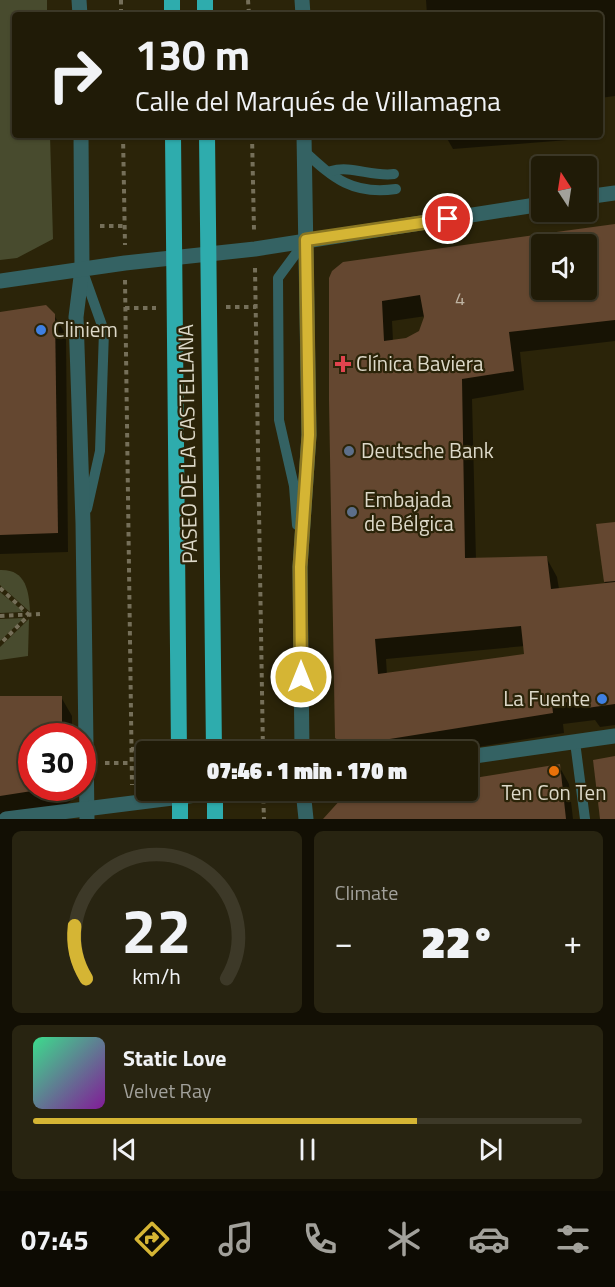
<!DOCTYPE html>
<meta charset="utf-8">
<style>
body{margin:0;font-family:"Titillium Web",sans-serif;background:#282411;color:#f1f3f6;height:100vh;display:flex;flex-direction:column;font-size:22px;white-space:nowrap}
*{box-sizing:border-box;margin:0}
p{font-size:20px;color:#a2a19b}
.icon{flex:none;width:33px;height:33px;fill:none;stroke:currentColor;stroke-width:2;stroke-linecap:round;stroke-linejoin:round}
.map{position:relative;height:819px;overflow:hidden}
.drawer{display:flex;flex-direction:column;gap:12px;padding:12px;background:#120f04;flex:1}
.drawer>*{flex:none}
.top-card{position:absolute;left:12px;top:12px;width:591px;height:126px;border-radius:6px;box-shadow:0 2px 4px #0004,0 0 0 2px #3d3928;background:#201b07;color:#f1f3f6;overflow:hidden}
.needle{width:39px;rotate:348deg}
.buttons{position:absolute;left:531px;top:156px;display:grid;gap:12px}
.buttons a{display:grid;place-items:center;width:66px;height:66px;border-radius:6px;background:#201b07;box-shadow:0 2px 4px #0004,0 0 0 2px #3d3928;font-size:30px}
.speed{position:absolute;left:18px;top:723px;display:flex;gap:12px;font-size:30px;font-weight:700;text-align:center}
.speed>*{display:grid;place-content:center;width:78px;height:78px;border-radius:50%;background:#201b07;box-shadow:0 2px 4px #0004,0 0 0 2px #3d3928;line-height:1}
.speed .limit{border:9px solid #d22;background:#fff;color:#111}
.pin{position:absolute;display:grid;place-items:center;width:51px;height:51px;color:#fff;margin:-26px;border:3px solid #fff;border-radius:50%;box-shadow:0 2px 6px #0007}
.me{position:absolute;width:66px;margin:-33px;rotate:0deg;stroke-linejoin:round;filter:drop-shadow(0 0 4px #0008)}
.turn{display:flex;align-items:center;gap:21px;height:126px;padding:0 24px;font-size:27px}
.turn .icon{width:78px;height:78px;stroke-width:2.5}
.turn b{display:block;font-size:42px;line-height:51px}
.big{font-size:45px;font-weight:800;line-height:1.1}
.drawer .widget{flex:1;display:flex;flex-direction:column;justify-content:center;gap:9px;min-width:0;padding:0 21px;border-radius:9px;background:#282411}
.drawer .dial{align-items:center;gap:0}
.dial svg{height:156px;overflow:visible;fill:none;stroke:#3d3928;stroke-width:7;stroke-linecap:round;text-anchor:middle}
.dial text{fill:#f1f3f6;stroke:none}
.song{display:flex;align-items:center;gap:18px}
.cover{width:72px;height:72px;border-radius:9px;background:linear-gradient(135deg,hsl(150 70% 55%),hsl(290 70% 35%))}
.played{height:6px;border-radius:3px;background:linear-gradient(90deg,#d5b534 70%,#3d3928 70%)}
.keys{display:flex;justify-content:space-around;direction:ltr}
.heat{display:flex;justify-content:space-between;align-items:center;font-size:33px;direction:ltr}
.drawer .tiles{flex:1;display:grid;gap:12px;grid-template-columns:1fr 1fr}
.widget:last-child{grid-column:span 2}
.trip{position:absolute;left:136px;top:741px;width:342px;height:60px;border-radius:6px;background:#201b07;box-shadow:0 2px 4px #0004,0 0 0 2px #3d3928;font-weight:800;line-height:60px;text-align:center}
.menu{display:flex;height:96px;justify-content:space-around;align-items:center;background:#0d0b03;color:#a2a19b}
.menu .icon{width:42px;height:42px}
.menu .current{color:#d5b534}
.menu b{font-size:27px;color:#f1f3f6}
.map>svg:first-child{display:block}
.green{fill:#484b2e}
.shadow{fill:#0007;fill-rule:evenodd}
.building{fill:#644730;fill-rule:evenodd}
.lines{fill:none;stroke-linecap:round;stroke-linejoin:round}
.path{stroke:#756f59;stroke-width:4;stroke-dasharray:4.5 4.5;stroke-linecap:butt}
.service{stroke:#346263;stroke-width:10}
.minor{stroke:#346263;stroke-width:15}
.trunk{stroke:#2eacad;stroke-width:16}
.route-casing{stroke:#8a7622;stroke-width:15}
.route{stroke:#d5b534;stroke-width:10}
.shop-dot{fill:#3f7fe0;stroke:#2b2409;stroke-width:2}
.health-dot{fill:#e0444e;stroke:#2b2409;stroke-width:2}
.service-dot{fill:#5c6f8a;stroke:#2b2409;stroke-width:2}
.food-dot{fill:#e8710a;stroke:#2b2409;stroke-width:2}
.labels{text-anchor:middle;stroke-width:4.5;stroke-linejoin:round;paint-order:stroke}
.number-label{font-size:18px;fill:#bfb4a3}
.poi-label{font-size:21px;fill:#ddd9c9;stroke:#2b2409;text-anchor:start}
.street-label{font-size:21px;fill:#ddd9c9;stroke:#2b2409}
</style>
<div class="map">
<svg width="615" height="819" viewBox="0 0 615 819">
<rect width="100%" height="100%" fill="#2b2409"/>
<g class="green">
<path d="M0 0H47V15H15V135H50L53 239 17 258 0 260Z"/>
<path d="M0 570C26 569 29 591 30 612L0 585Z"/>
<path d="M0 592 24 612 0 613Z"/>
<path d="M24 618 0 641V619Z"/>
<path d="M29 619 28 656 0 660V647Z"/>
</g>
<g class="shadow">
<path d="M426 0H615V96L600 98V15H427Z"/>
<path d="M445 135H567L568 140 453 149Z"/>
<path d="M615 225V341L520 352 524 390 472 399 476 560 546 557 557 577 559 589 605 585 598 525 615 524V725L600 727 595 720 563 724 564 733 447 752H344L336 737 344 264ZM542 244H586V290H542ZM426 316 420 332 406 340 393 341 392 321ZM525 646 526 656 387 675 386 659Z"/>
<path d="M0 313 54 315 66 335 68 552 0 554Z"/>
<path d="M0 697H61L72 716V736H32V788H73L71 801 64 806 0 815Z"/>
<path d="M559 766 569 784 573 819H335L468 790V780Z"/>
</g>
<g class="building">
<path d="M615 224V320L509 332 514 371 462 379 465 558 547 556 551 589 615 582V704L587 708 586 700 552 704 553 713 346 746 335 738 329 400V278L332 271 343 262 542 234V290H586V244H550L549 233ZM420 295 424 317 419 331 406 338 384 341 382 301ZM521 626 524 654 378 674 375 639Z"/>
<path d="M46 305 55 314 58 533 0 535V312Z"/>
<path d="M615 522V581L604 582 596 524Z"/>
<path d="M0 696H62V736H32V791L0 796Z"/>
<path d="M615 756V819H600L593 760Z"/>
<path d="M560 764 566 819H323L342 798 390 790H468V779Z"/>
</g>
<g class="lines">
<g class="path">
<path d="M121 0V15"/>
<path d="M248 0 249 15"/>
<path d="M123 135 125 245"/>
<path d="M252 135 254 230"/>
<path d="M100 226H124"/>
<path d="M255 268 263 752"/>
<path d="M125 280 132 785"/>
<path d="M226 307H256"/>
<path d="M125 308H156"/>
<path d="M0 588 29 615 0 644"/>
<path d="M0 616 40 614"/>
<path d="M233 746 263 745"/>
<path d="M131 749 160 748"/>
<path d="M105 763H131"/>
<path d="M263 790 264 819"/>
</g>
<g class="service">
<path d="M304 151C334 179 353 195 396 189"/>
<path d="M331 171C351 165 372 177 394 174"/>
<path d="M83 272 104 331 100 451 87 509"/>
<path d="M297 525 294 486 279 420 278 278 306 240"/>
<path d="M575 742 585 819"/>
</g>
<g class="minor">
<path d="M79 0 80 15"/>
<path d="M302 0 303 15"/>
<path d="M81 135 82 269 76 317 83 523 87 819"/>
<path d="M586 197 615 193"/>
<path d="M0 281 125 263 255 249 542 204"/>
<path d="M302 752 300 567 309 435 304 135"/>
<path d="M468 757 615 736"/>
<path d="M303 790 306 819"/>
<path d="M6 819 236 790"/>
</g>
<g class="trunk">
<path d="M172 0V15"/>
<path d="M205 0V15"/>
<path d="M173 135 179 752"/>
<path d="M207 135 214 752"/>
<path d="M180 790V819"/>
<path d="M215 790V819"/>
</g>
</g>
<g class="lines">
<defs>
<path id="route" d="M301 677 300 567 309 435 306 240 448 219"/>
</defs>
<use href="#route" class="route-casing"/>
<use href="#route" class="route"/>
</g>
<g class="shop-dot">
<circle cx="41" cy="330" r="6"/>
<circle cx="602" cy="699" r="6"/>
</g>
<path class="health-dot" d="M340 355h6v6h6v6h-6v6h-6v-6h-6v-6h6z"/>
<g class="service-dot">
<circle cx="349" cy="451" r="6"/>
<circle cx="352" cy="512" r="6"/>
</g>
<circle class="food-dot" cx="554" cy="771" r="6"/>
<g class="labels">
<g class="number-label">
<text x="460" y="305">4</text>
</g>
<g class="poi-label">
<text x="53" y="337">Cliniem</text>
<text x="356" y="371">Clínica Baviera</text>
<text x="361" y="458">Deutsche Bank</text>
<text x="364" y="507">Embajada<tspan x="364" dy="24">de Bélgica</tspan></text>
<text x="590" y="706" text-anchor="end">La Fuente</text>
<text x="554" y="800" text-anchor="middle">Ten Con Ten</text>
</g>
<g class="street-label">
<text transform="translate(188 444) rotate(-91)" y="7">PASEO DE LA CASTELLANA</text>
</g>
</g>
</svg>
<div class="buttons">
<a><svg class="needle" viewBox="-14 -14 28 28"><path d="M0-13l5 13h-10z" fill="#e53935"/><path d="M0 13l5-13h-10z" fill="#a2a19b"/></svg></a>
<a><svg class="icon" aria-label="sound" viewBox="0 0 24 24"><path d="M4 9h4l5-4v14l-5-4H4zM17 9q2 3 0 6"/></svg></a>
</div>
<div class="speed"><div class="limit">30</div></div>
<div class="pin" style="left:448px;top:219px;background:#d93025"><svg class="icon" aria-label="arrive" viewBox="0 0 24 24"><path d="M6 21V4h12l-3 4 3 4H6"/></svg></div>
<svg class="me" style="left:301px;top:677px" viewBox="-20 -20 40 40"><circle r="17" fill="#d5b534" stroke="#fff" stroke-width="3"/><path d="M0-11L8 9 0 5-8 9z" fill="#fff"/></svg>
<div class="trip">07:46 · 1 min · 170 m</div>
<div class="top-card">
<div class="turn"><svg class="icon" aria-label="right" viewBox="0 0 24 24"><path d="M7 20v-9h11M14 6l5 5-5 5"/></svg><div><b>130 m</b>Calle del Marqués de Villamagna</div></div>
</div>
</div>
<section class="drawer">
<div class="tiles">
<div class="widget dial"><svg viewBox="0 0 100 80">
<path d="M14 69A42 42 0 1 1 86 69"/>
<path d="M14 69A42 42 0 0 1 8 42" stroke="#d5b534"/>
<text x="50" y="56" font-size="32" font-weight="700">22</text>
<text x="50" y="72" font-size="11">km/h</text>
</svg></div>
<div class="widget"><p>Climate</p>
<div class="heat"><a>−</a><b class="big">22°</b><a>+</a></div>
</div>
<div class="widget">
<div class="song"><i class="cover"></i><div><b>Static Love</b><p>Velvet Ray</p></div></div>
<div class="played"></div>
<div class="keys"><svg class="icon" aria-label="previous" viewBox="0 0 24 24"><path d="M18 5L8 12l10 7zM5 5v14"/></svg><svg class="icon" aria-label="pause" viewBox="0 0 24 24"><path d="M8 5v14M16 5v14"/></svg><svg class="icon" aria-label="next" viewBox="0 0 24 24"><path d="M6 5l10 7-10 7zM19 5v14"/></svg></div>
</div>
</div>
</section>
<nav class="menu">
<b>07:45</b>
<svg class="icon current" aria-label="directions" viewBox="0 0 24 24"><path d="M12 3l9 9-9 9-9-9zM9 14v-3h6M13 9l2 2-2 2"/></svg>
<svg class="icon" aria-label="music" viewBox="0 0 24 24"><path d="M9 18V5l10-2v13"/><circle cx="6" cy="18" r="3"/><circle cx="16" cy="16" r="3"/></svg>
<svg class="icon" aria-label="phone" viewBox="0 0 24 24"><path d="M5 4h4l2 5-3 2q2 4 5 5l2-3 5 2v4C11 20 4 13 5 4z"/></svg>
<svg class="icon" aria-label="climate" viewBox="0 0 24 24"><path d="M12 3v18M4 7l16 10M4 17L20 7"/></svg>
<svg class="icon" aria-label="car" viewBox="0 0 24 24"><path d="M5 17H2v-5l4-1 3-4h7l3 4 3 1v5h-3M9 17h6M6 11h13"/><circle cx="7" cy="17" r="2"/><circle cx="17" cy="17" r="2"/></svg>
<svg class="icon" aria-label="filters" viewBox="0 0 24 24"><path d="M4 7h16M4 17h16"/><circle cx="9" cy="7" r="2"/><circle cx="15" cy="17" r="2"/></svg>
</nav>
